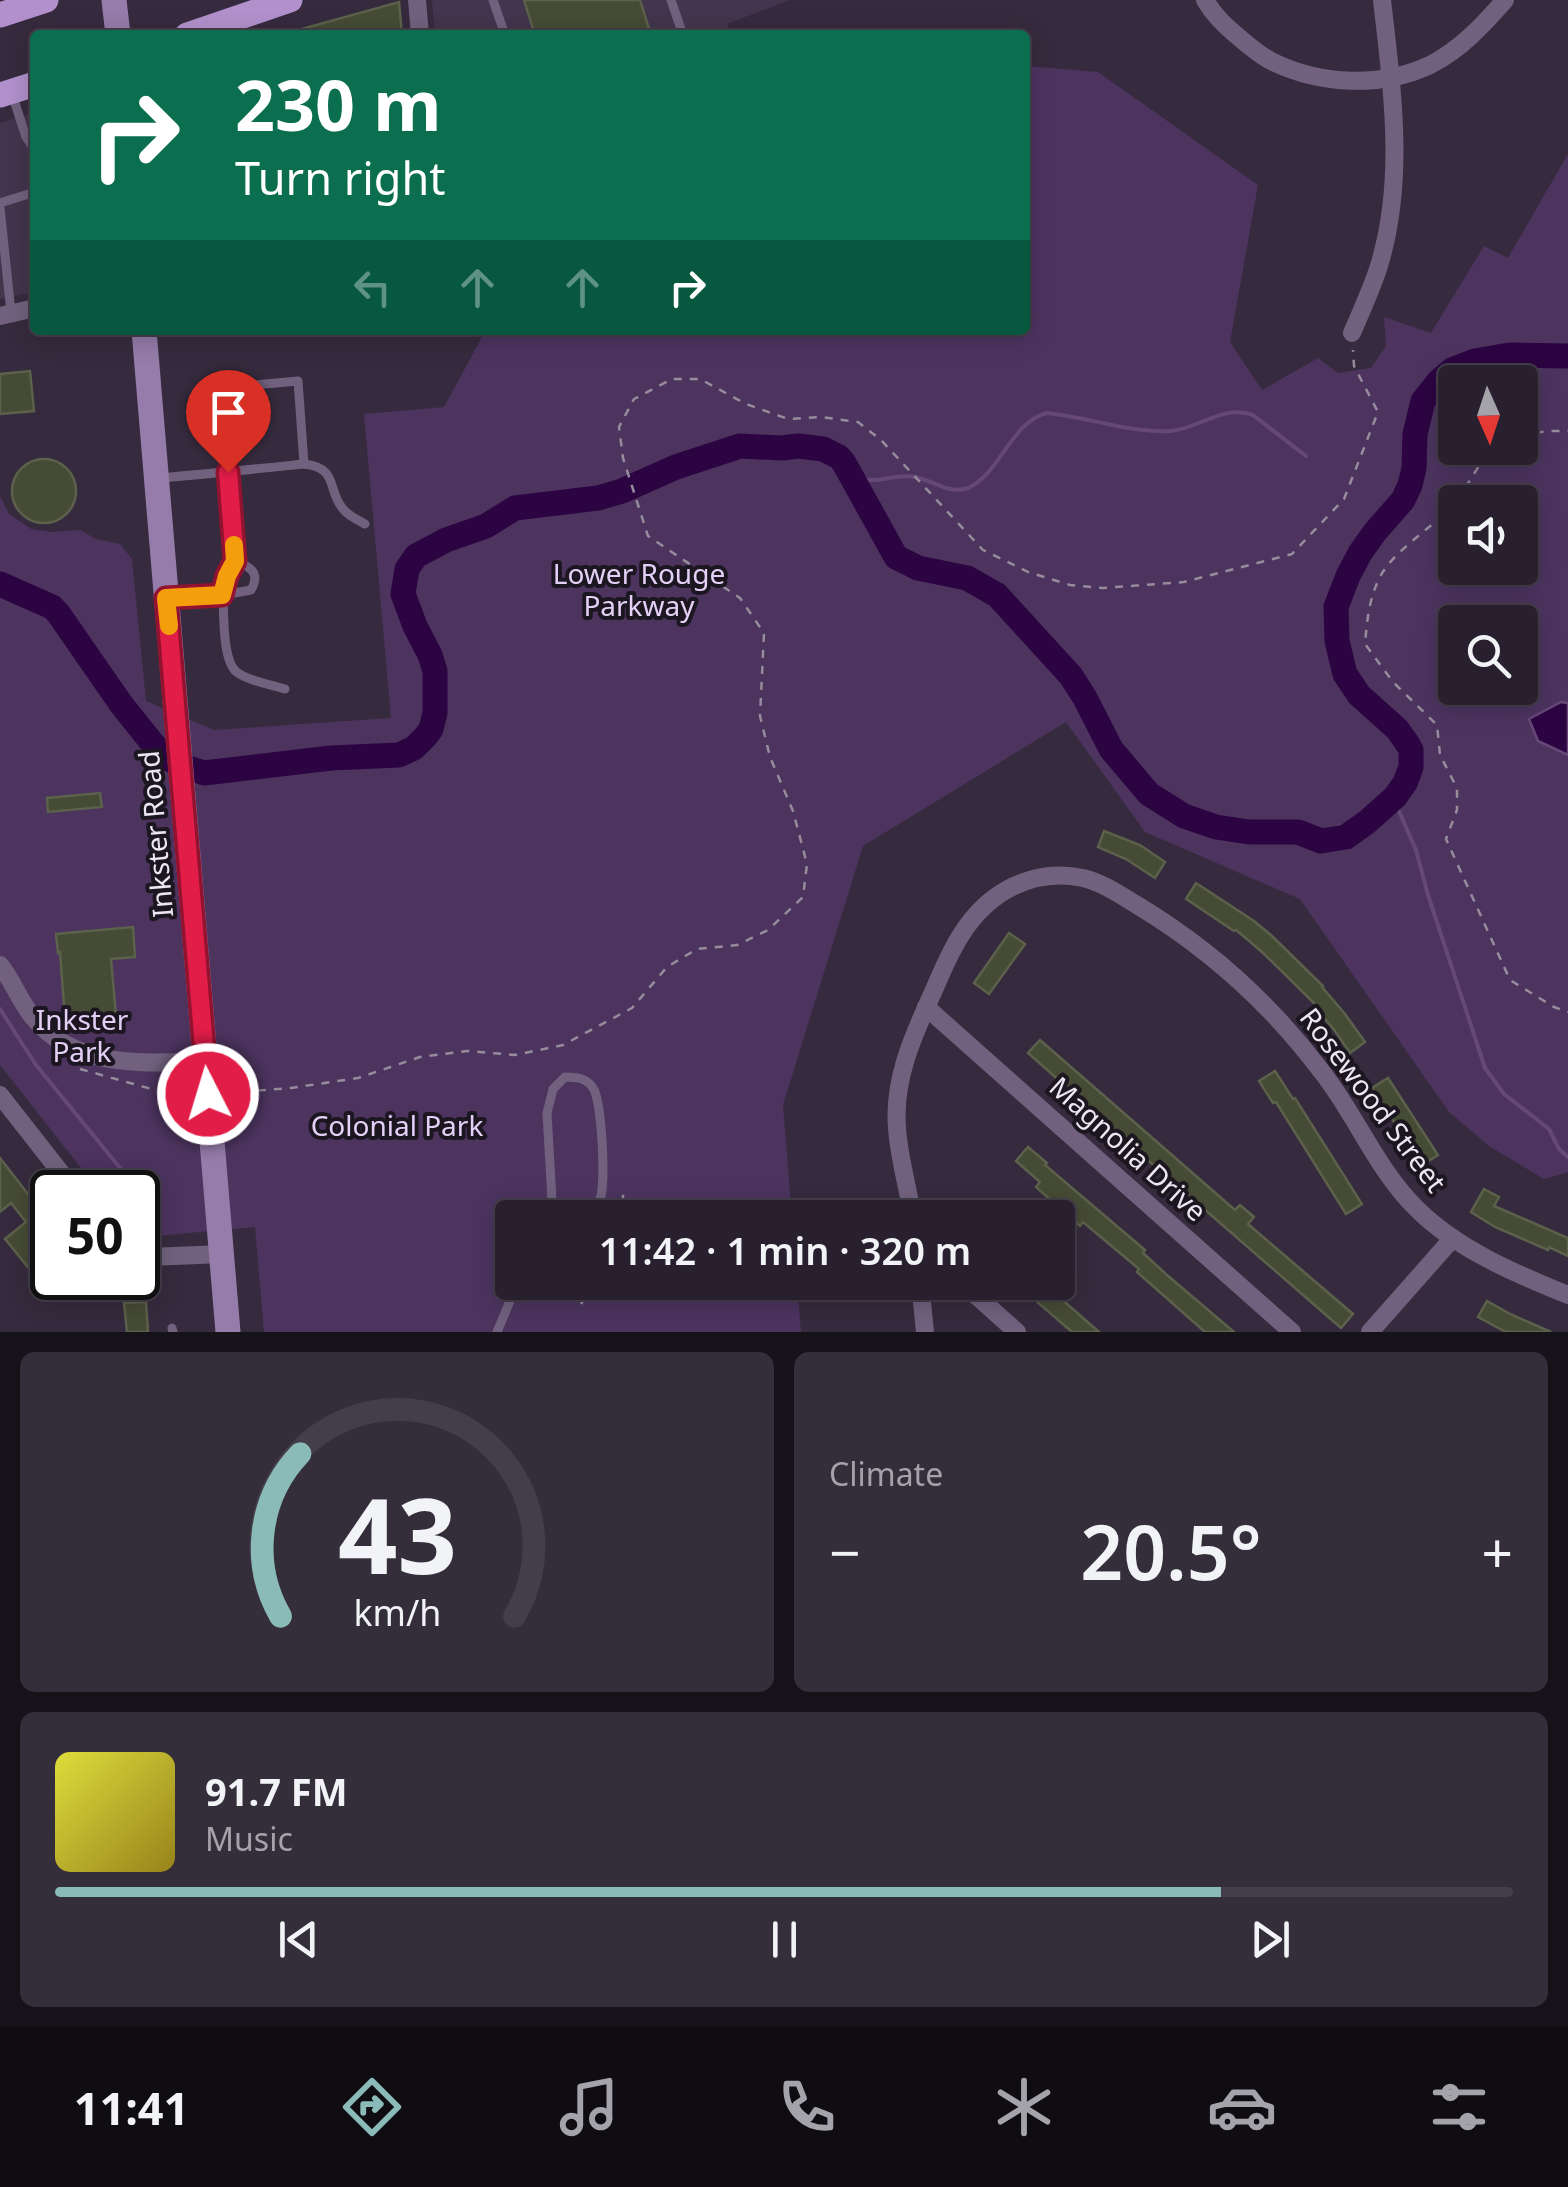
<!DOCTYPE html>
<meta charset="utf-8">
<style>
body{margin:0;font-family:"Noto Sans",sans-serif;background:#342d3a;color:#f1f3f6;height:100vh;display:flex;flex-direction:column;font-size:38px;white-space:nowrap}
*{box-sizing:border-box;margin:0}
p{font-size:32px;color:#a5a3aa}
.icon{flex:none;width:55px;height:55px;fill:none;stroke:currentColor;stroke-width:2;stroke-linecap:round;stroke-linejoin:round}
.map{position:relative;height:1332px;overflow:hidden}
.sheet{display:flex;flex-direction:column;gap:20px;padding:20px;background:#161219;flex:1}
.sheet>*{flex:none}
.guide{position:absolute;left:30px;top:30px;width:1000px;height:305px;border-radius:10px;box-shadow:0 5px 25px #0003,0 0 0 2px #443e4a;background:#0b6e4f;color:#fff;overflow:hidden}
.needle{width:65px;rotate:177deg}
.buttons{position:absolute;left:1438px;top:365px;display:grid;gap:20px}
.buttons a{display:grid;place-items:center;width:100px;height:100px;border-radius:10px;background:#28202e;box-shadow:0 5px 25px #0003,0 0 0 2px #443e4a;font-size:50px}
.speed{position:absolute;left:30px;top:1170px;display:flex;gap:20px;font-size:50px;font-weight:700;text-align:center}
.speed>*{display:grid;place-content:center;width:130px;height:130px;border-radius:50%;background:#28202e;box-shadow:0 5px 25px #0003,0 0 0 2px #443e4a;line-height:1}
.speed .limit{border:5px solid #111;border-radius:15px;background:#fff;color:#111}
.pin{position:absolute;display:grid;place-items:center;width:85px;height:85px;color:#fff;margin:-102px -42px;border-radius:50% 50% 50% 0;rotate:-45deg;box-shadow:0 0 10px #0007}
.pin .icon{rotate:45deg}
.me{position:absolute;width:110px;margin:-55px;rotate:355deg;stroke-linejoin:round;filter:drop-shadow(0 0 8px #0008)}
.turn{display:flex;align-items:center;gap:35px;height:210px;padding:0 40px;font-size:45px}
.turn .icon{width:130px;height:130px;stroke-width:2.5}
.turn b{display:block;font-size:70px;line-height:85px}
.lanes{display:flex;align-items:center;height:95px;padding:0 40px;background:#0003;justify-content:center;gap:50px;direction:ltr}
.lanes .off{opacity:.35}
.big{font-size:75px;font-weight:600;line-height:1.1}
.sheet .widget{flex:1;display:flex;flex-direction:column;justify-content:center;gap:15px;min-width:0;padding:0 35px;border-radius:15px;background:#342d3a}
.sheet .dial{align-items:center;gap:0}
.dial svg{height:260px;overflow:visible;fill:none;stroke:#443e4a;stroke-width:7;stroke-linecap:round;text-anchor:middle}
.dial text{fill:#f1f3f6;stroke:none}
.song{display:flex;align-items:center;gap:30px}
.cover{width:120px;height:120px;border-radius:15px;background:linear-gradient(135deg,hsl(60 70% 55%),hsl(50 70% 35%))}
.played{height:10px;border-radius:5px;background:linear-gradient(90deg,#8bbbb9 80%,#443e4a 80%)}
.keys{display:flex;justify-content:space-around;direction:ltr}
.heat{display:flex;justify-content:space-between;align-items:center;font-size:55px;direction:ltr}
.sheet .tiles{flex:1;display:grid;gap:20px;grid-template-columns:1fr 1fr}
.widget:last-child{grid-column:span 2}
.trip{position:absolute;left:495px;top:1200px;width:580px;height:100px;border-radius:10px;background:#28202e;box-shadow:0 5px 25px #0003,0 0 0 2px #443e4a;font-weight:600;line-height:100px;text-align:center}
.tab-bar{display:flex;height:160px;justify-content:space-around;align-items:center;background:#100d12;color:#a5a3aa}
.tab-bar .icon{width:70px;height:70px}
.tab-bar .active{color:#8bbbb9}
.tab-bar b{font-size:45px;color:#f1f3f6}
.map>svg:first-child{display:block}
.built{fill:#42354d}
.green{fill:#4c345f;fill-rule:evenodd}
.water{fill:#2c0442;stroke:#664877;stroke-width:2.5}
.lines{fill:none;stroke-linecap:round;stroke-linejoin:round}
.stream{stroke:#664877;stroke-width:4}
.river{stroke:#2c0442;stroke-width:25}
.building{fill:#464b35;stroke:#5b614a;stroke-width:2.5}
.path{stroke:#958c9c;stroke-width:2.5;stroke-dasharray:8 8;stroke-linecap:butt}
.lane{stroke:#71617e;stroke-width:9}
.street{stroke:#71617e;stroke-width:18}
.secondary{stroke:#957caa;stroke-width:25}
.primary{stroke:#b190cb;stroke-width:25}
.route-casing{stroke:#92132f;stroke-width:25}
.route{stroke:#e11d48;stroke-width:18}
.slow{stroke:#f59e0b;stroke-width:18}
.labels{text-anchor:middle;stroke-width:8;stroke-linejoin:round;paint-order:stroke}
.park-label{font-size:28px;fill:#e4d0f6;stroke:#1b161f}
.street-label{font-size:28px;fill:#ede6f3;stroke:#1b161f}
</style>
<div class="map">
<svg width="1568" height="1332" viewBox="0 0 1568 1332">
<rect width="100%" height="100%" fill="#362b3e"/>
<g class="built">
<path d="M432 0H789L727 24 730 35H435Z"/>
<path d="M35 112V292L0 299V123Z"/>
</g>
<path class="green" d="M1025 66 1098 72 1258 185 1230 342 1262 390 1318 358 1338 373 1371 368 1386 346 1384 317 1431 333 1484 246 1508 258 1568 154V1172L1544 1179 1489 1146 1449 1112 1300 899 1145 832 1066 722 863 846 783 1105 792 1217 512 1218V1282L797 1283 801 1332H264L255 1227 155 1236 138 1231V1192H100L0 1065V496L9 514 31 529 52 532 80 530 96 539 120 544 132 559 146 701 214 730 391 718 364 414 444 407 486 330H1025ZM1455 382H1520V448H1455ZM1455 502H1520V568H1455ZM1455 622H1520V688H1455Z"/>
<path class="water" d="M1561 702 1568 703V755L1538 741 1529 719Z"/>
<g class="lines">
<g class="stream">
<path d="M852 479C860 479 868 480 876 480 888 479 903 474 915 477 933 480 948 495 968 488 998 476 1012 421 1047 413 1088 417 1129 433 1170 431 1199 429 1223 404 1253 415L1306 456"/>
<path d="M1389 803 1398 809 1416 850 1428 895 1485 1068 1504 1094 1549 1129 1559 1149 1568 1157"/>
<path d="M0 1009 36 1065 156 1212"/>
</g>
<path class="river" d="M0 584 52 607 58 613 121 704 153 744 165 756 180 765 204 773 331 758 399 755 414 748 426 736 431 729 435 713V671L430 655 415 626 403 594 407 569 416 556 446 540 486 526 515 508 598 498 622 491 676 467 740 446 782 448 798 446 823 449 839 457 844 463 896 557 918 568 967 578 997 595 1071 676 1085 698 1111 749 1149 794 1184 816 1216 827 1249 832H1298L1321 841 1346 837 1367 822 1395 797 1405 783 1411 767V750L1407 743 1397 729 1359 695 1345 674 1337 641 1336 607 1348 576 1360 553 1375 532 1403 500 1410 485 1414 468 1415 434 1423 401 1439 381 1452 370 1475 361 1509 355 1568 356"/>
</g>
<g class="building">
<path d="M524 0H640L651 35H535Z"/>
<path d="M399 2 402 35H291V32Z"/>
<path d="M30 371 34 411 0 414V374Z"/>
<circle cx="44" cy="491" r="32"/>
<path d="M100 793 102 807 48 812 47 798Z"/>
<path d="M1104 831 1140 845 1165 862 1155 878 1126 859 1098 847Z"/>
<path d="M1196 883 1254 921 1272 936 1323 986 1322 987 1345 1014 1365 1042 1350 1053 1335 1031 1314 1006 1316 1005 1261 951 1236 930 1234 931 1186 899Z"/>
<path d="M133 927 135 957 111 959 116 1015 65 1019 60 952 58 953 56 934Z"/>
<path d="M1009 933 1025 944 989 994 974 983Z"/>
<path d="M1040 1040 1235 1210 1240 1205 1254 1217 1248 1224 1353 1314 1341 1328 1135 1149 1132 1152 1123 1144 1126 1140 1028 1053Z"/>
<path d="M1275 1071 1293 1099 1295 1098 1362 1204 1346 1214 1276 1102 1273 1103 1259 1081Z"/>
<path d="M1388 1078 1438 1155 1422 1165 1372 1088Z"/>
<path d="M1028 1147 1047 1163 1045 1165 1145 1250 1143 1253 1167 1275 1234 1332H1205L1137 1272 1139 1269 1083 1222 1080 1226 1036 1187 1040 1182 1016 1161Z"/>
<path d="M0 1158 52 1225V1272L44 1260 31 1271 5 1239 26 1222 11 1203 0 1212Z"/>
<path d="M1484 1189 1499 1197 1494 1206 1568 1238V1256L1549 1247 1548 1250 1495 1227 1471 1212Z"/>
<path d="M1014 1282H1042L1099 1332H1072Z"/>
<path d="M1487 1301 1510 1314 1551 1332H1506L1478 1317Z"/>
<path d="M146 1302 148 1332H127L124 1303Z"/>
</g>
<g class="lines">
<g class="path">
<path d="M1520 436 1547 431H1568"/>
<path d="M1457 501 1484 458 1498 448"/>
<path d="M1455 504C1434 526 1396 549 1381 575 1369 597 1367 621 1365 644L1393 682 1437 725 1440 755 1457 788V810L1446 839 1510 980 1554 1007 1568 1012"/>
<path d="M80 1069 173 1095H188"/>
<path d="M226 1093 291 1088 358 1078 420 1057 468 1051 515 1055 563 1045 632 1008 667 967 697 949 737 945 768 930 803 897 807 864 793 811 770 757 760 716 764 633 740 598 648 536 623 458 619 427 634 399 672 379H700L746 404 788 419 821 417 858 422 881 440 983 550 1028 572 1070 585 1103 588 1184 582 1292 554 1344 499 1378 412 1354 366 1353 350"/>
<path d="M619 1218 623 1209V1191"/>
<path d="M600 1288 615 1287 628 1291"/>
<path d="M581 1304 584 1299 598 1298 599 1282"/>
</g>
<g class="lane">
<path d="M493 0 505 35"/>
<path d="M671 0 683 35"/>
<path d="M12 94 26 137 35 150"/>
<path d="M0 203 35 192"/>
<path d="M0 208 11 312"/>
<path d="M304 464C340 468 326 491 344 510 349 516 358 520 365 524"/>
<path d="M159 478C207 474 255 469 304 464L298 381 220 388 235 561 227 576 223 595 171 598"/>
<path d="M235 561C250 566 261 573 251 590L223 595C224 614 222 663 238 673 251 682 270 684 285 689"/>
<path d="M553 1218 547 1113 553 1089 565 1077C576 1077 587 1078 593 1088 602 1101 606 1184 600 1199 597 1206 589 1212 584 1218"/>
<path d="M172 1328 173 1332"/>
<path d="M497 1332 518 1282"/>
</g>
<g class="street">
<path d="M417 0 420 35"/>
<path d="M1205 0C1213 14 1223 24 1235 34 1247 44 1259 55 1273 62 1321 85 1381 88 1430 65 1460 50 1483 25 1505 0"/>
<path d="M0 316 35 308"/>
<path d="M1352 333C1361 312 1371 290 1378 269 1406 181 1392 89 1382 0"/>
<path d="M0 965C13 981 20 1002 33 1017 76 1070 145 1063 206 1061"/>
<path d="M926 1007 1292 1332"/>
<path d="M0 1095 76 1192"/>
<path d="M913 1218C908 1188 899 1158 897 1128 893 1078 914 1034 934 990 942 971 950 952 961 935 987 893 1032 867 1083 878 1103 883 1119 894 1137 905 1210 949 1271 1004 1322 1072 1356 1115 1377 1170 1417 1209 1457 1249 1516 1274 1568 1295"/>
<path d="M138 1255 150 1257 222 1254"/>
<path d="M920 1282 925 1332"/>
<path d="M961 1282 1017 1332"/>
<path d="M1370 1332 1453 1238"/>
</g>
<g class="secondary">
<path d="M114 0 118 35"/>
<path d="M144 330 228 1332"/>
</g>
<g class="primary">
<path d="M0 15 46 0"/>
<path d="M187 35 290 0"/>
<path d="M0 95 35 84"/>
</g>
</g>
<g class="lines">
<defs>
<path id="route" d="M208 1094 166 598 222 595 227 576 235 561 228 472"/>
</defs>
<use href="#route" class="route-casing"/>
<use href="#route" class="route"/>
<path class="slow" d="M169 626 166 598 222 595 227 576 235 561 234 545"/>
</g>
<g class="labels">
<g class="park-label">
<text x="639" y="584">Lower Rouge<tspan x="639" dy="32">Parkway</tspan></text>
<text x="82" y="1030">Inkster<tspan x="82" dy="32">Park</tspan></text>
<text x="397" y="1136">Colonial Park</text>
</g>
<g class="street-label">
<text transform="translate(156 834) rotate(-95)" y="10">Inkster Road</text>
<text transform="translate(1373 1100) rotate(53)" y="10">Rosewood Street</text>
<text transform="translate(1128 1149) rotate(42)" y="10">Magnolia Drive</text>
</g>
</g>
</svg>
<div class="buttons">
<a><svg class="needle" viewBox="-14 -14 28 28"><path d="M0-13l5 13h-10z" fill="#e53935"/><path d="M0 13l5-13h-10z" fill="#a5a3aa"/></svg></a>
<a><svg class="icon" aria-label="sound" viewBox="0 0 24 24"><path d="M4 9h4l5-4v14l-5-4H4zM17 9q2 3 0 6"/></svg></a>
<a><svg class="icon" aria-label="search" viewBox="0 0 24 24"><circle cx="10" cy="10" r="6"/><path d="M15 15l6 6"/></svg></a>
</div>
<div class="speed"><div class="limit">50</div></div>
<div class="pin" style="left:228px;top:472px;background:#d93025"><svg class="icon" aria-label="arrive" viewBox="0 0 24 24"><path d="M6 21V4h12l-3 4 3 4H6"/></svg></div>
<svg class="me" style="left:208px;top:1094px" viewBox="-20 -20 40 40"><circle r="17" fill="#e11d48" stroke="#fff" stroke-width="3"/><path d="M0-11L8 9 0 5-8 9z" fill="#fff"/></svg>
<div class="trip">11:42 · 1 min · 320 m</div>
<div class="guide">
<div class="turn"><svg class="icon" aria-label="right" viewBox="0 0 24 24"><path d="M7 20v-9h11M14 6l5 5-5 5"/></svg><div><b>230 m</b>Turn right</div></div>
<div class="lanes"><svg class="icon off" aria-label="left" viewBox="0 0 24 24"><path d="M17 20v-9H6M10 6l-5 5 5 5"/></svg><svg class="icon off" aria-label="ahead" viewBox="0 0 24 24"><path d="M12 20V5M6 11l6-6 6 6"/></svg><svg class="icon off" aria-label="ahead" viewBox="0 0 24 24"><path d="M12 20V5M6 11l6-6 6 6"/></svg><svg class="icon" aria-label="right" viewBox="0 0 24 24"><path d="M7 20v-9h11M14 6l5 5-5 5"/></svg></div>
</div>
</div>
<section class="sheet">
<div class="tiles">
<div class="widget dial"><svg viewBox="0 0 100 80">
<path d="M14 69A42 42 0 1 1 86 69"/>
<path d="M14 69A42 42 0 0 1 20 19" stroke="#8bbbb9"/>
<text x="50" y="56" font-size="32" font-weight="700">43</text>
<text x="50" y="72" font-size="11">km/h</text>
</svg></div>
<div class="widget"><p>Climate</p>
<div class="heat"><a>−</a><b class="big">20.5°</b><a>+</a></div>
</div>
<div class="widget">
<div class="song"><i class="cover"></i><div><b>91.7 FM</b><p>Music</p></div></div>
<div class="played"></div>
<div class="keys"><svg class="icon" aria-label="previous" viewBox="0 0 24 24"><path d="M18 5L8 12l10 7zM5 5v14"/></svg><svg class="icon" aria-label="pause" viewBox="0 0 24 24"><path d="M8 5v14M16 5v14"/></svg><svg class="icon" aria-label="next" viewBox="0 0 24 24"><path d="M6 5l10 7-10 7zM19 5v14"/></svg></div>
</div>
</div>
</section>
<nav class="tab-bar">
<b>11:41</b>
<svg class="icon active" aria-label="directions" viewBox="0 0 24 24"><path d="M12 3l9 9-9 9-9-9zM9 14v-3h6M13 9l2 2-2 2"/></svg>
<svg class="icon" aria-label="music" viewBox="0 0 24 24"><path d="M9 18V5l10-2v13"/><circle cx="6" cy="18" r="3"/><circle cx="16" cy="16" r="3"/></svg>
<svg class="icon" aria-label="phone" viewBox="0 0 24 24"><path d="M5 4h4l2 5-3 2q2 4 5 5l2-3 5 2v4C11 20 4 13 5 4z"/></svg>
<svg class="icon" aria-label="climate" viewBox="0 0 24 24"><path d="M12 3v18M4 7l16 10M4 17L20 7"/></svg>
<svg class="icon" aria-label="car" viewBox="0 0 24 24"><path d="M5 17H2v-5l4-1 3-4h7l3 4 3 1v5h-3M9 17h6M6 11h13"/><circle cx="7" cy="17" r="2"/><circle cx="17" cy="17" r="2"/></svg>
<svg class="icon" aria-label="filters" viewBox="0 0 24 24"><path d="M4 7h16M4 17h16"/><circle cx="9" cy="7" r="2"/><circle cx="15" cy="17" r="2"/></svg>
</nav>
